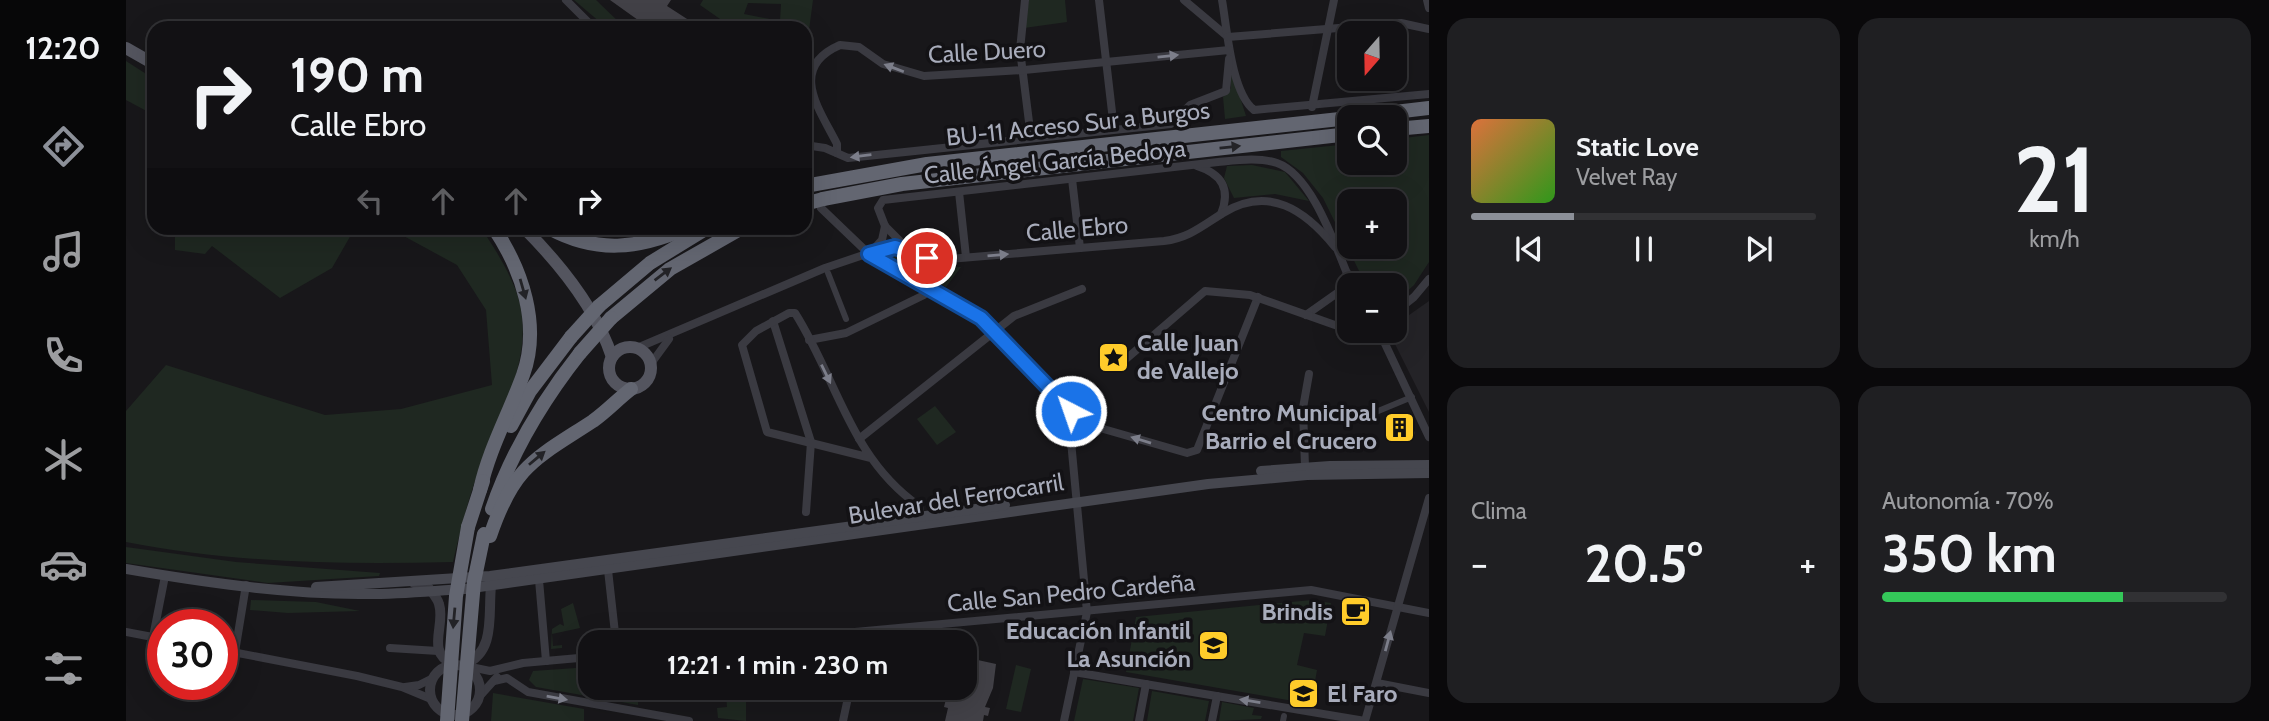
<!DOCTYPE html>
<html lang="es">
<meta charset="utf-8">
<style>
body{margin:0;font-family:Cabin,sans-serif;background:#1f1f22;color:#f1f3f6;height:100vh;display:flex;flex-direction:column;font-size:26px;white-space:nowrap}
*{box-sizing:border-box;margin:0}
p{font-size:23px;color:#9c9da0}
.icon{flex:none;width:38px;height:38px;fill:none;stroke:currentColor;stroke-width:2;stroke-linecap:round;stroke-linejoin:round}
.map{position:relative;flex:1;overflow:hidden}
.sheet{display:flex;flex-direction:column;gap:18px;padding:18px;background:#0a090b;width:840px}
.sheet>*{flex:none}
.banner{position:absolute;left:21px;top:21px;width:665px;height:214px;border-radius:21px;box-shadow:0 7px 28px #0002,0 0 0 2px #313134;background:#121114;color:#f1f3f6;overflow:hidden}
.needle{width:46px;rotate:200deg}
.buttons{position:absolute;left:1211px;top:21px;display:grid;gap:14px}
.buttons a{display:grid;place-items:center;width:70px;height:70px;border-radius:14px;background:#121114;box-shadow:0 7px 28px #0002,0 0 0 2px #313134;font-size:35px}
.speed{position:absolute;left:21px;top:609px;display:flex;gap:14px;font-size:35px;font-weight:700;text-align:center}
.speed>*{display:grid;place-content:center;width:91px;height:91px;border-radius:50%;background:#121114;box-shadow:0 7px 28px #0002,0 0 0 2px #313134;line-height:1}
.speed .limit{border:10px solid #d22;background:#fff;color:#111}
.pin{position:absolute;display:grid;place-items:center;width:60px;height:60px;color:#fff;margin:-30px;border:4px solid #fff;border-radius:50%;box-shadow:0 2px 7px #0007}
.me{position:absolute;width:77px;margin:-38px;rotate:319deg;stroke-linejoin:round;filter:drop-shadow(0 0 5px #0008)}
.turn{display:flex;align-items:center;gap:24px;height:147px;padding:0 28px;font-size:32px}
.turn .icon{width:91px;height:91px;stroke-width:2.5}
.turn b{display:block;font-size:49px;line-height:60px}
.lanes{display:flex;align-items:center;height:66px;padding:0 28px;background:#0003;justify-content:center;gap:35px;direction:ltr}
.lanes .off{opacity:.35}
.big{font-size:52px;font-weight:800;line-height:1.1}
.sheet .widget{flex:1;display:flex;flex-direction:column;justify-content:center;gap:10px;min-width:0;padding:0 24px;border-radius:21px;background:#1f1f22}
.sheet .dial{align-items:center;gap:0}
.dial b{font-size:91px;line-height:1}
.song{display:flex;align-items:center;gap:21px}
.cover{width:84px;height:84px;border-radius:10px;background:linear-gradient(135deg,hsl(20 70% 55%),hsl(110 70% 35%))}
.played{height:7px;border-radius:4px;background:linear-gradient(90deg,#8c9099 30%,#313134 30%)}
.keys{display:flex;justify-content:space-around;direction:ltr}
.heat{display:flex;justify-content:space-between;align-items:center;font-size:38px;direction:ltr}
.charge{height:10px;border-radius:5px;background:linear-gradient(90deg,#34c759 70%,#313134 0)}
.sheet .tiles{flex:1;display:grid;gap:18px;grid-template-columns:repeat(2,1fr)}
.trip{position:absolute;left:452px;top:630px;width:399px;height:70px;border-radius:21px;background:#121114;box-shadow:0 7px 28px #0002,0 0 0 2px #313134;font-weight:800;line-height:70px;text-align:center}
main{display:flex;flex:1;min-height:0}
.dock{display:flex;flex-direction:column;width:126px;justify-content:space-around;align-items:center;background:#070708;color:#9c9da0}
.dock .icon{width:49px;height:49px}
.dock .on{color:#8c9099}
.dock b{font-size:32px;color:#f1f3f6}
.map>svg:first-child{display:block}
.built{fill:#242327}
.green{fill:#1f2821;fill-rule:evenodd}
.building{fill:#424147}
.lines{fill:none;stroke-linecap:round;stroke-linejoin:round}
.pedestrian{stroke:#3a3a41;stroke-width:6}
.minor{stroke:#3a3a41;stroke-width:8}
.tertiary{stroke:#3a3a41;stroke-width:10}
.secondary{stroke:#46474f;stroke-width:10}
.primary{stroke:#54555f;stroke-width:12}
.motorway{stroke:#636671;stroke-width:14}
.motorway-bridge{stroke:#636671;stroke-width:14}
.oneway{fill:#7c7e8a}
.oneway2{fill:#232327}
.route-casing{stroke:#114b97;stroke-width:18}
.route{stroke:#1a73e8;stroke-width:12}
.labels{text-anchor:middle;stroke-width:7;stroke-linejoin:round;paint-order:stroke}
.street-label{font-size:24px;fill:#a8acbb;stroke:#131215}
.poi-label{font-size:24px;font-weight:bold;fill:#a8acbb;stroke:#131215;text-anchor:end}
</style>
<main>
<nav class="dock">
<b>12:20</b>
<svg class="icon on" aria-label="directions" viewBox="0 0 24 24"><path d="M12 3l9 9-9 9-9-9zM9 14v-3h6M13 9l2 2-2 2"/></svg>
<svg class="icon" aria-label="music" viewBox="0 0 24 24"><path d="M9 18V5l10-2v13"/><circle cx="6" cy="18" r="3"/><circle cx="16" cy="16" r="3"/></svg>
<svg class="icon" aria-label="phone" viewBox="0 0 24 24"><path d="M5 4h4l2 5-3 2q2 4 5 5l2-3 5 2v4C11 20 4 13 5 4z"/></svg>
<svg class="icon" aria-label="climate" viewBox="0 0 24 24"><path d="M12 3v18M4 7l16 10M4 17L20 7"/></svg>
<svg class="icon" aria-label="car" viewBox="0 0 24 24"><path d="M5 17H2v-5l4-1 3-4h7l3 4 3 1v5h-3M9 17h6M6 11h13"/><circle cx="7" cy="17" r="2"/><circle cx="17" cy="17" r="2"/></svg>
<svg class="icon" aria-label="filters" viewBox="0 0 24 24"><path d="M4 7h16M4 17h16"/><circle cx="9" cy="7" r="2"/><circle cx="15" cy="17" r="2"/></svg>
</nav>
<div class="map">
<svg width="1303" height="721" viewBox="0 0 1303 721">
<rect width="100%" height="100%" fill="#18171a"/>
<path class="built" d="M1303 301V412L1265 336 1269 325Z"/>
<g class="green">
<path d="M448 0H470L499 28H481Z"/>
<path d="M577 0H687L679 61V28H607L574 5ZM622 3 655 4 654 21 618 14Z"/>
<path d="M903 0H939L941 22 898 28Z"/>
<path d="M0 61 28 79V115L0 100Z"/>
<path d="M1104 66 1120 116 1099 119 1097 97 1105 88Z"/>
<path d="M1303 135V262L1288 285 1269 302V285H1240L1197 198 1177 173 1155 157V151L1223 144V163H1269V139ZM1223 201H1269V247H1223Z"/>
<path d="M1126 165 1159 172 1183 201 1149 194 1108 198 1098 178 1101 166Z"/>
<path d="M49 228H229L206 268 154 298 86 246 79 254 49 250Z"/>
<path d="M263 228H355C370 250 388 279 394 304 406 359 376 410 357 459 344 492 335 527 327 562 217 565 108 563 0 542V411L40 365 199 415 275 409 366 385 360 310 331 265Z"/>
<path d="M762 253 810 268 835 267 820 287 759 256Z"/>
<path d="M809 406 830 432 811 445 791 419Z"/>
<path d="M0 547 110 562 254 573 253 576 142 583 0 563Z"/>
<path d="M125 600 190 602 234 611 162 613 124 610Z"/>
<path d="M1186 600 1205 603 1199 636 1178 633 1171 665 1191 670 1185 704 1000 672 1010 617Z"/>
<path d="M447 603 454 628 426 634 427 646 436 645V648L425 649 426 629 434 624 438 626 435 609Z"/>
<path d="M890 665 905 669 895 712 880 709Z"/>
<path d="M464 667V688H512V705L410 687 403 680 407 671Z"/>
<path d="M957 679 1013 688 1007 721H948Z"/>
<path d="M1026 691 1083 701 1079 721H1021Z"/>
<path d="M367 693 458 709V721H365Z"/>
<path d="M620 693V721L592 718 591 708 601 707 600 695Z"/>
<path d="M1096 702 1128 708 1126 715 1136 716 1135 719 1093 721Z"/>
</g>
<g class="building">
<path d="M484 0H545L541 6 575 28H515L509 24 512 20Z"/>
<path d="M1281 414 1289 433 1286 439 1263 440 1262 422Z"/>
<path d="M838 657 870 664 867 688 859 707 864 708 862 716 858 715 857 721H819L822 708 818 707 820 699 825 700V688H838Z"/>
</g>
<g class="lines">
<g class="pedestrian">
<path d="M702 273 720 319"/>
<path d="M1245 414 1286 397"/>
<path d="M1157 721 1158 716"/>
</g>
<g class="minor">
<path d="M440 0 468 28"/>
<path d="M899 0 894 50 905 138"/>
<path d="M973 0 988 129"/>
<path d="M1058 0 1102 37"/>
<path d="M1096 0C1101 28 1105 92 1128 110L1303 94"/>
<path d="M1301 0 1303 8"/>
<path d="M1102 37 1275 23 1303 29"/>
<path d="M1186 107 1208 0"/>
<path d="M679 145 699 148 722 158 1045 124 1064 105 1100 91 1103 59"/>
<path d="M711 153V144C694 110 661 68 714 45L733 47 757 64 798 76 898 70 1103 50"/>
<path d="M1071 166C1096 174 1105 189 1095 214"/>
<path d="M946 179 954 248"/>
<path d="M833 192 840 257"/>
<path d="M695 208 743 254 855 318 953 418 974 428 1061 453 1071 450 1132 297"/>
<path d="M780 247 759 226 752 208 757 200 1092 162C1112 160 1133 157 1151 163 1188 176 1211 252 1226 285"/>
<path d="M746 251 756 240 759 226"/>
<path d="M1269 312 1288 297 1303 279"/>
<path d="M1180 315 1214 291 1221 273"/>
<path d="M647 321 685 442 680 512"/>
<path d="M1226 331 1259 342"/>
<path d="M1253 331 1303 437"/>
<path d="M683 340 720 333 798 295 802 287"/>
<path d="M511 348 699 268 755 249 775 248 811 260 1038 241C1063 238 1076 226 1097 213 1143 185 1179 210 1209 247"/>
<path d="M981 353 1000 359 1079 291 1124 295 1223 330"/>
<path d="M524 365 543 339"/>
<path d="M733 439 888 316 956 289"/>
<path d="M745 458 641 432 616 345 630 331 663 313H669C711 379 724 458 793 506L795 517"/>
<path d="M1179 467 1177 408 1183 374"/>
<path d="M482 570 490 642"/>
<path d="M413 580 420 661"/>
<path d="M0 632 37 639"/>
<path d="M27 637 39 576"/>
<path d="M620 642 1185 590 1303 613"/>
<path d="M264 648 312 651"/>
<path d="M96 650 231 676 276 687 305 699"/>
<path d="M109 652 120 585"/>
<path d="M340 666 364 671 397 663 464 657"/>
<path d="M948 672 1239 721 1303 498"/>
<path d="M368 681 381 678 402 692 563 721"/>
<path d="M1251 683 1303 693"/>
<path d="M279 687 293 685 305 679"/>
<path d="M353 697 371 677"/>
<path d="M717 721 724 688"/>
<path d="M938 721 961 612 942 409"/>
<path d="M1013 721 1020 684"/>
<path d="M1086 721 1091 696"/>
</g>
<g class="tertiary">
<path d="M288 583 300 585C305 591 311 597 313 604 320 626 299 652 327 664"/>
<path d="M339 664C370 652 362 614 365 586L370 580"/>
<circle cx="329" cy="690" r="25"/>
</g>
<g class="secondary">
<path d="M1135 471 1204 466 1303 465"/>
<path d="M0 569C75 582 157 594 233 594 268 595 304 591 339 589L1082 484 1181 475 1303 473"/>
<path d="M190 587 364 576 879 505"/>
</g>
<g class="primary">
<path d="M0 48 28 64"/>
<path d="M398 228C433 263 470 309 486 357"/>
<circle cx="504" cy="368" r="21"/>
</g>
<g class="motorway">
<path d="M1226 117 1303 108"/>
<path d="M1269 129 1303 126"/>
<path d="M679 186 801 164 1223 118"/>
<path d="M697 199 776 184 1223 134"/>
<path d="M423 228C471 254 512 249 561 228"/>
<path d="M473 306 524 263 581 228"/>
<path d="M485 318 544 269 616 228"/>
<path d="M385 426 404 391 445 337"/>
<path d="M354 490C363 449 383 414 397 375 415 325 396 270 368 228"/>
<path d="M366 509C386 451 416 401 454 353"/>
<path d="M342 527 357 481"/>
<path d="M364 536C388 465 409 459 467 421 481 411 492 399 505 389"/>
</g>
<g class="motorway-bridge">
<path d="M679 204 697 199"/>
<path d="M445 337 473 306"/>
<path d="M454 353 485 318"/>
<path d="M321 721 330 596 342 527"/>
<path d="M336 721 348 582 358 534"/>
</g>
</g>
<defs><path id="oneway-solid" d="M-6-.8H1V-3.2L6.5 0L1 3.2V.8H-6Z" transform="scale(1.75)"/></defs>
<g class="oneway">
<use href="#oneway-solid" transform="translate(1042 56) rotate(-6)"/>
<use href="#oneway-solid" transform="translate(768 68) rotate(-159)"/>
<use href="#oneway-solid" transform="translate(735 156) rotate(173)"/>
<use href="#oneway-solid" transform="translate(872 255) rotate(-5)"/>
<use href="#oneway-solid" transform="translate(700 374) rotate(64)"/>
<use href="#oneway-solid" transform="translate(1015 440) rotate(-163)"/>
<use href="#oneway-solid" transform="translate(1262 641) rotate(-75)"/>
<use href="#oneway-solid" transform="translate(431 698) rotate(10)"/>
<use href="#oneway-solid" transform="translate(1124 701) rotate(-171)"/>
</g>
<g class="oneway2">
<use href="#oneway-solid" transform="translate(1104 147) rotate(-6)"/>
<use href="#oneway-solid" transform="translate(537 274) rotate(-37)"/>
<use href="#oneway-solid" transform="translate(397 289) rotate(74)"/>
<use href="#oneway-solid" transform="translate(411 458) rotate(-40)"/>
<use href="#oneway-solid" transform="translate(328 618) rotate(95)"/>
</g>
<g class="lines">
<defs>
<path id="route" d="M801 258 769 247 743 254 855 318 945 411"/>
</defs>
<use href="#route" class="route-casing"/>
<use href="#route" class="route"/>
</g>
<defs>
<symbol id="sight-square" viewBox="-11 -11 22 22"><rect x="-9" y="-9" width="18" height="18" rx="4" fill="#ffcc2a" stroke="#131215"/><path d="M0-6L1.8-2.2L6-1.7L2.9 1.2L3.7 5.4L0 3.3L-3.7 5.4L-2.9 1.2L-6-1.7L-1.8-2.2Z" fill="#111"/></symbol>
<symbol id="building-square" viewBox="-11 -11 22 22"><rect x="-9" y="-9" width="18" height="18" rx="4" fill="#ffcc2a" stroke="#131215"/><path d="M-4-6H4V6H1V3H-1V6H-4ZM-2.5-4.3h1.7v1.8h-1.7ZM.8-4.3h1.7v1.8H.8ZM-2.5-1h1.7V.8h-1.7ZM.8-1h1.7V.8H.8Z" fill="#111"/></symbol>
<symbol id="cafe-square" viewBox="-11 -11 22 22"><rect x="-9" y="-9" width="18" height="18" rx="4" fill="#ffcc2a" stroke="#131215"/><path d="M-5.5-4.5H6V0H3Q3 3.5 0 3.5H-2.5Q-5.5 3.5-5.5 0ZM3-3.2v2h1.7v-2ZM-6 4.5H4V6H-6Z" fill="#111"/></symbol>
<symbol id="school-square" viewBox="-11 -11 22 22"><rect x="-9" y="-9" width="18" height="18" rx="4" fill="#ffcc2a" stroke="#131215"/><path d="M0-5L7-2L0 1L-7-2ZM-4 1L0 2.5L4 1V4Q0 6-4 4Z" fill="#111"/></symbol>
</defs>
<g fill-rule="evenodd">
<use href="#sight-square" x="970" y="340" width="35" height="35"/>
<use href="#building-square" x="1256" y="410" width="35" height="35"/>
<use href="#cafe-square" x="1212" y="594" width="35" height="35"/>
<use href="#school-square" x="1070" y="628" width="35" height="35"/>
<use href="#school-square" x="1160" y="676" width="35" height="35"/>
</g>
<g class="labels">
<g class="street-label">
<text transform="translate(861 52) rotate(-3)" y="8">Calle Duero</text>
<text transform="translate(952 124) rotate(-6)" y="8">BU-11 Acceso Sur a Burgos</text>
<text transform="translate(929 162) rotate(-6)" y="8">Calle Ángel García Bedoya</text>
<text transform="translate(951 229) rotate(-5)" y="8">Calle Ebro</text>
<text transform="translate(830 499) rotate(-9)" y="8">Bulevar del Ferrocarril</text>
<text transform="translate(945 593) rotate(-5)" y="8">Calle San Pedro Cardeña</text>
</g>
<g class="poi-label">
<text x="1011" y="351" text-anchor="start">Calle Juan<tspan x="1011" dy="28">de Vallejo</tspan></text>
<text x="1251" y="421">Centro Municipal<tspan x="1251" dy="28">Barrio el Crucero</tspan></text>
<text x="1207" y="620">Brindis</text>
<text x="1065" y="639">Educación Infantil<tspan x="1065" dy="28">La Asunción</tspan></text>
<text x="1201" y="702" text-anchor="start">El Faro</text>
</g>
</g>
</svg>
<div class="buttons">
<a><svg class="needle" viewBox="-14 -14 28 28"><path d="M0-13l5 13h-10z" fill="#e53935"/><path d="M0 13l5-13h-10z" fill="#9c9da0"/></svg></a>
<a><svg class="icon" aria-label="search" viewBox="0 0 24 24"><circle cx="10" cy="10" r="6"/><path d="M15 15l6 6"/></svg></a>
<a>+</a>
<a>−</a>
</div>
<div class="speed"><div class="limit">30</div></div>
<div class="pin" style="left:801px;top:258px;background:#d93025"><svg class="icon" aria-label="arrive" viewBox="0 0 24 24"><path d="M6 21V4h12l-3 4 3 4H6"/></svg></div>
<svg class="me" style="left:945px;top:411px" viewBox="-20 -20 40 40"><circle r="17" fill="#1a73e8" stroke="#fff" stroke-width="3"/><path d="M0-11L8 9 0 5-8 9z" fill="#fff"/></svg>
<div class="trip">12:21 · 1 min · 230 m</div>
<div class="banner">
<div class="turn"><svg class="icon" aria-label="right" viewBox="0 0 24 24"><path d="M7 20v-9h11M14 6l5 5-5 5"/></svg><div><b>190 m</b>Calle Ebro</div></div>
<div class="lanes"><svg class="icon off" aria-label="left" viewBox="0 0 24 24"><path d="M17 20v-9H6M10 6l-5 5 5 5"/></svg><svg class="icon off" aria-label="ahead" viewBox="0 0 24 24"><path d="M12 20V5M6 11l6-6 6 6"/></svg><svg class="icon off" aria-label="ahead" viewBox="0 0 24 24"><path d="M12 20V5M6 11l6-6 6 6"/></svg><svg class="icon" aria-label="right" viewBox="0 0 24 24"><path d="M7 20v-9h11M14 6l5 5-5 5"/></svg></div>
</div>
</div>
<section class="sheet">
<div class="tiles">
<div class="widget">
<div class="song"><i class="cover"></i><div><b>Static Love</b><p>Velvet Ray</p></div></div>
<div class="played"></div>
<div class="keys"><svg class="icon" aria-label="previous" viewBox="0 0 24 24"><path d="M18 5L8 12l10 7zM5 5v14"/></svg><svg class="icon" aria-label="pause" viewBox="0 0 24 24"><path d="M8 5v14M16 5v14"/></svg><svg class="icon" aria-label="next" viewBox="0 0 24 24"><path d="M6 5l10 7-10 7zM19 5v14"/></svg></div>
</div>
<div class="widget dial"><b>21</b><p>km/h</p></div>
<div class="widget"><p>Clima</p>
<div class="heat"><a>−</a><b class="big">20.5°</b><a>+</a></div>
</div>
<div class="widget"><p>Autonomía · 70%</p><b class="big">350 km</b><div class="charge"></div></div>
</div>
</section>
</main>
